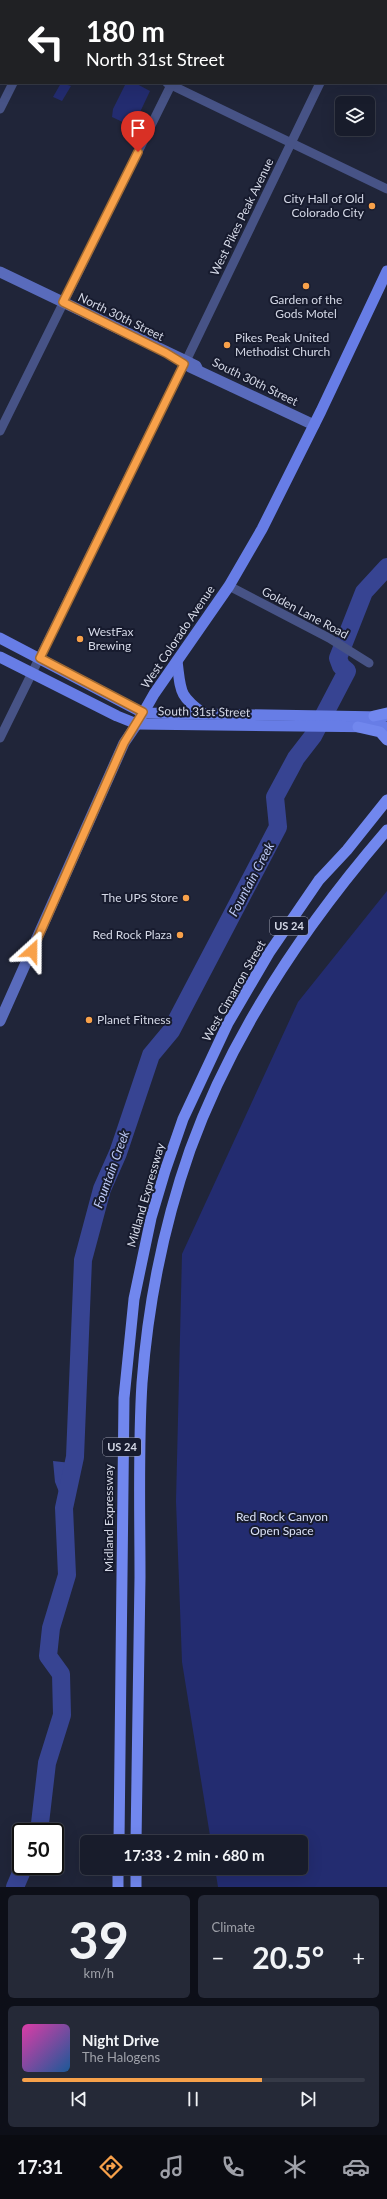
<!DOCTYPE html>
<meta charset="utf-8">
<style>
body{margin:0;font-family:Lato,sans-serif;background:#252937;color:#f1f3f6;height:100vh;display:flex;flex-direction:column;font-size:15px;white-space:nowrap}
*{box-sizing:border-box;margin:0}
p{font-size:13px;color:#9fa1a9}
.icon{flex:none;width:22px;height:22px;fill:none;stroke:currentColor;stroke-width:2;stroke-linecap:round;stroke-linejoin:round}
.map{position:relative;height:1887px;overflow:hidden}
.sheet{display:flex;flex-direction:column;gap:8px;padding:8px;background:#0d0f18;flex:1}
.sheet>*{flex:none}
.top-card{position:absolute;left:0px;top:0px;width:387px;height:84px;box-shadow:0 4px 16px #0002,0 0 0 1px #363a47;background:#202124;color:#fff;overflow:hidden}
.controls{position:absolute;left:335px;top:96px;display:grid;gap:8px}
.controls a{display:grid;place-items:center;width:40px;height:40px;border-radius:6px;background:#181c2b;box-shadow:0 4px 16px #0002,0 0 0 1px #363a47;font-size:20px}
.speed{position:absolute;left:12px;top:1823px;display:flex;gap:8px;font-size:20px;font-weight:700;text-align:center}
.speed>*{display:grid;place-content:center;width:52px;height:52px;border-radius:50%;background:#181c2b;box-shadow:0 4px 16px #0002,0 0 0 1px #363a47;line-height:1}
.speed .limit{border:2px solid #111;border-radius:6px;background:#fff;color:#111}
.pin{position:absolute;display:grid;place-items:center;width:34px;height:34px;color:#fff;margin:-41px -17px;border-radius:50% 50% 50% 0;rotate:-45deg;box-shadow:0 0 4px #0007}
.pin .icon{rotate:45deg}
.me{position:absolute;width:44px;margin:-22px;rotate:24deg;stroke-linejoin:round;filter:drop-shadow(0 0 3px #0008)}
.turn{display:flex;align-items:center;gap:14px;height:84px;padding:0 20px;font-size:18px}
.turn .icon{width:52px;height:52px;stroke-width:2.5}
.turn b{display:block;font-size:28px;line-height:34px}
.big{font-size:30px;font-weight:700;line-height:1.1}
.sheet .card{flex:1;display:flex;flex-direction:column;justify-content:center;gap:6px;min-width:0;padding:0 14px;border-radius:6px;background:#252937}
.sheet .dial{align-items:center;gap:0}
.dial b{font-size:52px;line-height:1}
.song{display:flex;align-items:center;gap:12px}
.cover{width:48px;height:48px;border-radius:6px;background:linear-gradient(135deg,hsl(320 70% 55%),hsl(210 70% 35%))}
.played{height:4px;border-radius:2px;background:linear-gradient(90deg,#f8a14a 70%,#363a47 70%)}
.keys{display:flex;justify-content:space-around;direction:ltr}
.heat{display:flex;justify-content:space-between;align-items:center;font-size:22px;direction:ltr}
.sheet .tiles{flex:1;display:grid;gap:8px;grid-template-columns:1fr 1fr}
.card:last-child{grid-column:span 2}
.trip{position:absolute;left:80px;top:1835px;width:228px;height:40px;border-radius:6px;background:#181c2b;box-shadow:0 4px 16px #0002,0 0 0 1px #363a47;font-weight:700;line-height:40px;text-align:center}
.tabs{display:flex;height:64px;justify-content:space-around;align-items:center;background:#0a0b11;color:#9fa1a9}
.tabs .icon{width:28px;height:28px}
.tabs .active{color:#f8a14a}
.tabs b{font-size:18px;color:#f1f3f6}
.map>svg:first-child{display:block}
.green{fill:#232c70}
.water{fill:#374492}
.lines{fill:none;stroke-linecap:round;stroke-linejoin:round}
.river{stroke:#374492;stroke-width:18}
.minor{stroke:#475386;stroke-width:9}
.secondary{stroke:#596bbc;stroke-width:11}
.primary{stroke:#677de6;stroke-width:11}
.trunk{stroke:#7187ee;stroke-width:11}
.route-casing{stroke:#a16930;stroke-width:10}
.route{stroke:#f8a14a;stroke-width:7}
.poi-dot{fill:#f8a14a;stroke:#171b2e;stroke-width:1.5}
.labels{text-anchor:middle;stroke-width:4;stroke-linejoin:round;paint-order:stroke}
.shield{fill:#171b2e;stroke:#9ca0b0;stroke-width:1}
.shield-label{font-size:11px;font-weight:bold;fill:#d5d9e7}
.poi-label{font-size:12px;fill:#d5d9e7;stroke:#171b2e;text-anchor:end}
.street-label{font-size:12px;fill:#d5d9e7;stroke:#171b2e}
.park-label{font-size:12px;fill:#dae1f7;stroke:#171b2e}
.water-label{font-size:13px;font-style:italic;fill:#bac6f2;stroke:#171b2e}
</style>
<div class="map">
<svg width="387" height="1887" viewBox="0 0 387 1887">
<rect width="100%" height="100%" fill="#202539"/>
<g class="green">
<path d="M61 83 71 86 62 101 53 97Z"/>
<path d="M126 83H135L150 91 133 127 112 117 113 109Z"/>
<path d="M387 891V1887H218L215 1868H301V1842H211L182 1662 176 1501 182 1254 298 1002Z"/>
</g>
<path class="water" d="M53 1461 80 1464 77 1486 69 1503 63 1502 55 1482Z"/>
<g class="lines">
<g class="river">
<path d="M39 1832 47 1763 62 1715 61 1674 48 1656 51 1628 67 1575 64 1508 75 1457 83 1260 102 1189 118 1153 151 1055 171 1031 278 827 275 797 296 758 313 736 347 671 341 666 338 658 364 592 387 567"/>
<path d="M15 1887 24 1866"/>
</g>
<g class="minor">
<path d="M0 1H1"/>
<path d="M53 1 54 0"/>
<path d="M211 1 212 0"/>
<path d="M360 1 361 0"/>
<path d="M167 83 387 189"/>
<path d="M0 109 13 83"/>
<path d="M186 361 320 83"/>
<path d="M0 431 172 83"/>
<path d="M229 586 329 638 369 663"/>
<path d="M0 738 184 364"/>
</g>
<g class="secondary">
<path d="M0 272 186 361 196 366 197 368"/>
<path d="M190 367 314 425"/>
<path d="M0 1021 124 743 137 724"/>
</g>
<g class="primary">
<path d="M0 638 143 713 383 717"/>
<path d="M0 657 117 716 137 724 387 727"/>
<path d="M177 661C181 691 178 695 204 714"/>
<path d="M137 724 154 694 229 586 262 529 321 411 387 271"/>
</g>
<g class="trunk">
<path d="M374 716 387 713"/>
<path d="M358 727 380 732 387 740"/>
<path d="M119 1842 124 1398 134 1299 151 1218 165 1171 183 1119 228 1023 269 953 319 880 347 850 387 800"/>
<path d="M136 1842C137 1754 139 1665 140 1577 140 1513 138 1447 142 1383 148 1304 164 1224 190 1150 233 1031 305 925 387 830"/>
<path d="M118 1887V1868"/>
<path d="M136 1887V1868"/>
</g>
</g>
<g class="lines">
<defs>
<path id="route" d="M32 951 124 743 143 712 40 658 184 364 166 353 63 302 138 152"/>
</defs>
<use href="#route" class="route-casing"/>
<use href="#route" class="route"/>
</g>
<g class="poi-dot">
<circle cx="372" cy="206" r="4"/>
<circle cx="306" cy="286" r="4"/>
<circle cx="227" cy="345" r="4"/>
<circle cx="80" cy="639" r="4"/>
<circle cx="186" cy="898" r="4"/>
<circle cx="180" cy="935" r="4"/>
<circle cx="89" cy="1020" r="4"/>
</g>
<g class="labels">
<g class="shield">
<rect x="270" y="917" width="38" height="18" rx="3"/>
<rect x="103" y="1438" width="38" height="18" rx="3"/>
</g>
<g class="shield-label">
<text x="289" y="930">US 24</text>
<text x="122" y="1451">US 24</text>
</g>
<g class="poi-label">
<text x="364" y="203">City Hall of Old<tspan x="364" dy="14">Colorado City</tspan></text>
<text x="306" y="304" text-anchor="middle">Garden of the<tspan x="306" dy="14">Gods Motel</tspan></text>
<text x="235" y="342" text-anchor="start">Pikes Peak United<tspan x="235" dy="14">Methodist Church</tspan></text>
<text x="88" y="636" text-anchor="start">WestFax<tspan x="88" dy="14">Brewing</tspan></text>
<text x="178" y="902">The UPS Store</text>
<text x="172" y="939">Red Rock Plaza</text>
<text x="97" y="1024" text-anchor="start">Planet Fitness</text>
</g>
<g class="street-label">
<text transform="translate(242 217) rotate(-64)" y="4">West Pikes Peak Avenue</text>
<text transform="translate(121 317) rotate(26)" y="4">North 30th Street</text>
<text transform="translate(255 382) rotate(26)" y="4">South 30th Street</text>
<text transform="translate(305 613) rotate(28)" y="4">Golden Lane Road</text>
<text transform="translate(178 637) rotate(-56)" y="4">West Colorado Avenue</text>
<text transform="translate(204 712) rotate(1)" y="4">South 31st Street</text>
<text transform="translate(234 991) rotate(-60)" y="4">West Cimarron Street</text>
<text transform="translate(146 1195) rotate(-74)" y="4">Midland Expressway</text>
<text transform="translate(109 1518) rotate(-90)" y="4">Midland Expressway</text>
</g>
<g class="park-label">
<text x="282" y="1521">Red Rock Canyon<tspan x="282" dy="14">Open Space</tspan></text>
</g>
<g class="water-label">
<text transform="translate(251 879) rotate(-62)" y="5">Fountain Creek</text>
<text transform="translate(111 1169) rotate(-70)" y="5">Fountain Creek</text>
</g>
</g>
</svg>
<div class="controls">
<a><svg class="icon" aria-label="layers" viewBox="0 0 24 24"><path d="M12 4l9 5-9 5-9-5zM3 14l9 5 9-5"/></svg></a>
</div>
<div class="speed"><div class="limit">50</div></div>
<div class="pin" style="left:138px;top:152px;background:#d93025"><svg class="icon" aria-label="arrive" viewBox="0 0 24 24"><path d="M6 21V4h12l-3 4 3 4H6"/></svg></div>
<svg class="me" style="left:32px;top:951px" viewBox="-20 -20 40 40"><path d="M0-17L14 15 0 8-14 15z" fill="#f8a14a" stroke="#fff" stroke-width="4"/></svg>
<div class="trip">17:33 · 2 min · 680 m</div>
<div class="top-card">
<div class="turn"><svg class="icon" aria-label="left" viewBox="0 0 24 24"><path d="M17 20v-9H6M10 6l-5 5 5 5"/></svg><div><b>180 m</b>North 31st Street</div></div>
</div>
</div>
<section class="sheet">
<div class="tiles">
<div class="card dial"><b>39</b><p>km/h</p></div>
<div class="card"><p>Climate</p>
<div class="heat"><a>−</a><b class="big">20.5°</b><a>+</a></div>
</div>
<div class="card">
<div class="song"><i class="cover"></i><div><b>Night Drive</b><p>The Halogens</p></div></div>
<div class="played"></div>
<div class="keys"><svg class="icon" aria-label="previous" viewBox="0 0 24 24"><path d="M18 5L8 12l10 7zM5 5v14"/></svg><svg class="icon" aria-label="pause" viewBox="0 0 24 24"><path d="M8 5v14M16 5v14"/></svg><svg class="icon" aria-label="next" viewBox="0 0 24 24"><path d="M6 5l10 7-10 7zM19 5v14"/></svg></div>
</div>
</div>
</section>
<nav class="tabs">
<b>17:31</b>
<svg class="icon active" aria-label="directions" viewBox="0 0 24 24"><path d="M12 3l9 9-9 9-9-9zM9 14v-3h6M13 9l2 2-2 2"/></svg>
<svg class="icon" aria-label="music" viewBox="0 0 24 24"><path d="M9 18V5l10-2v13"/><circle cx="6" cy="18" r="3"/><circle cx="16" cy="16" r="3"/></svg>
<svg class="icon" aria-label="phone" viewBox="0 0 24 24"><path d="M5 4h4l2 5-3 2q2 4 5 5l2-3 5 2v4C11 20 4 13 5 4z"/></svg>
<svg class="icon" aria-label="climate" viewBox="0 0 24 24"><path d="M12 3v18M4 7l16 10M4 17L20 7"/></svg>
<svg class="icon" aria-label="car" viewBox="0 0 24 24"><path d="M5 17H2v-5l4-1 3-4h7l3 4 3 1v5h-3M9 17h6M6 11h13"/><circle cx="7" cy="17" r="2"/><circle cx="17" cy="17" r="2"/></svg>
</nav>
